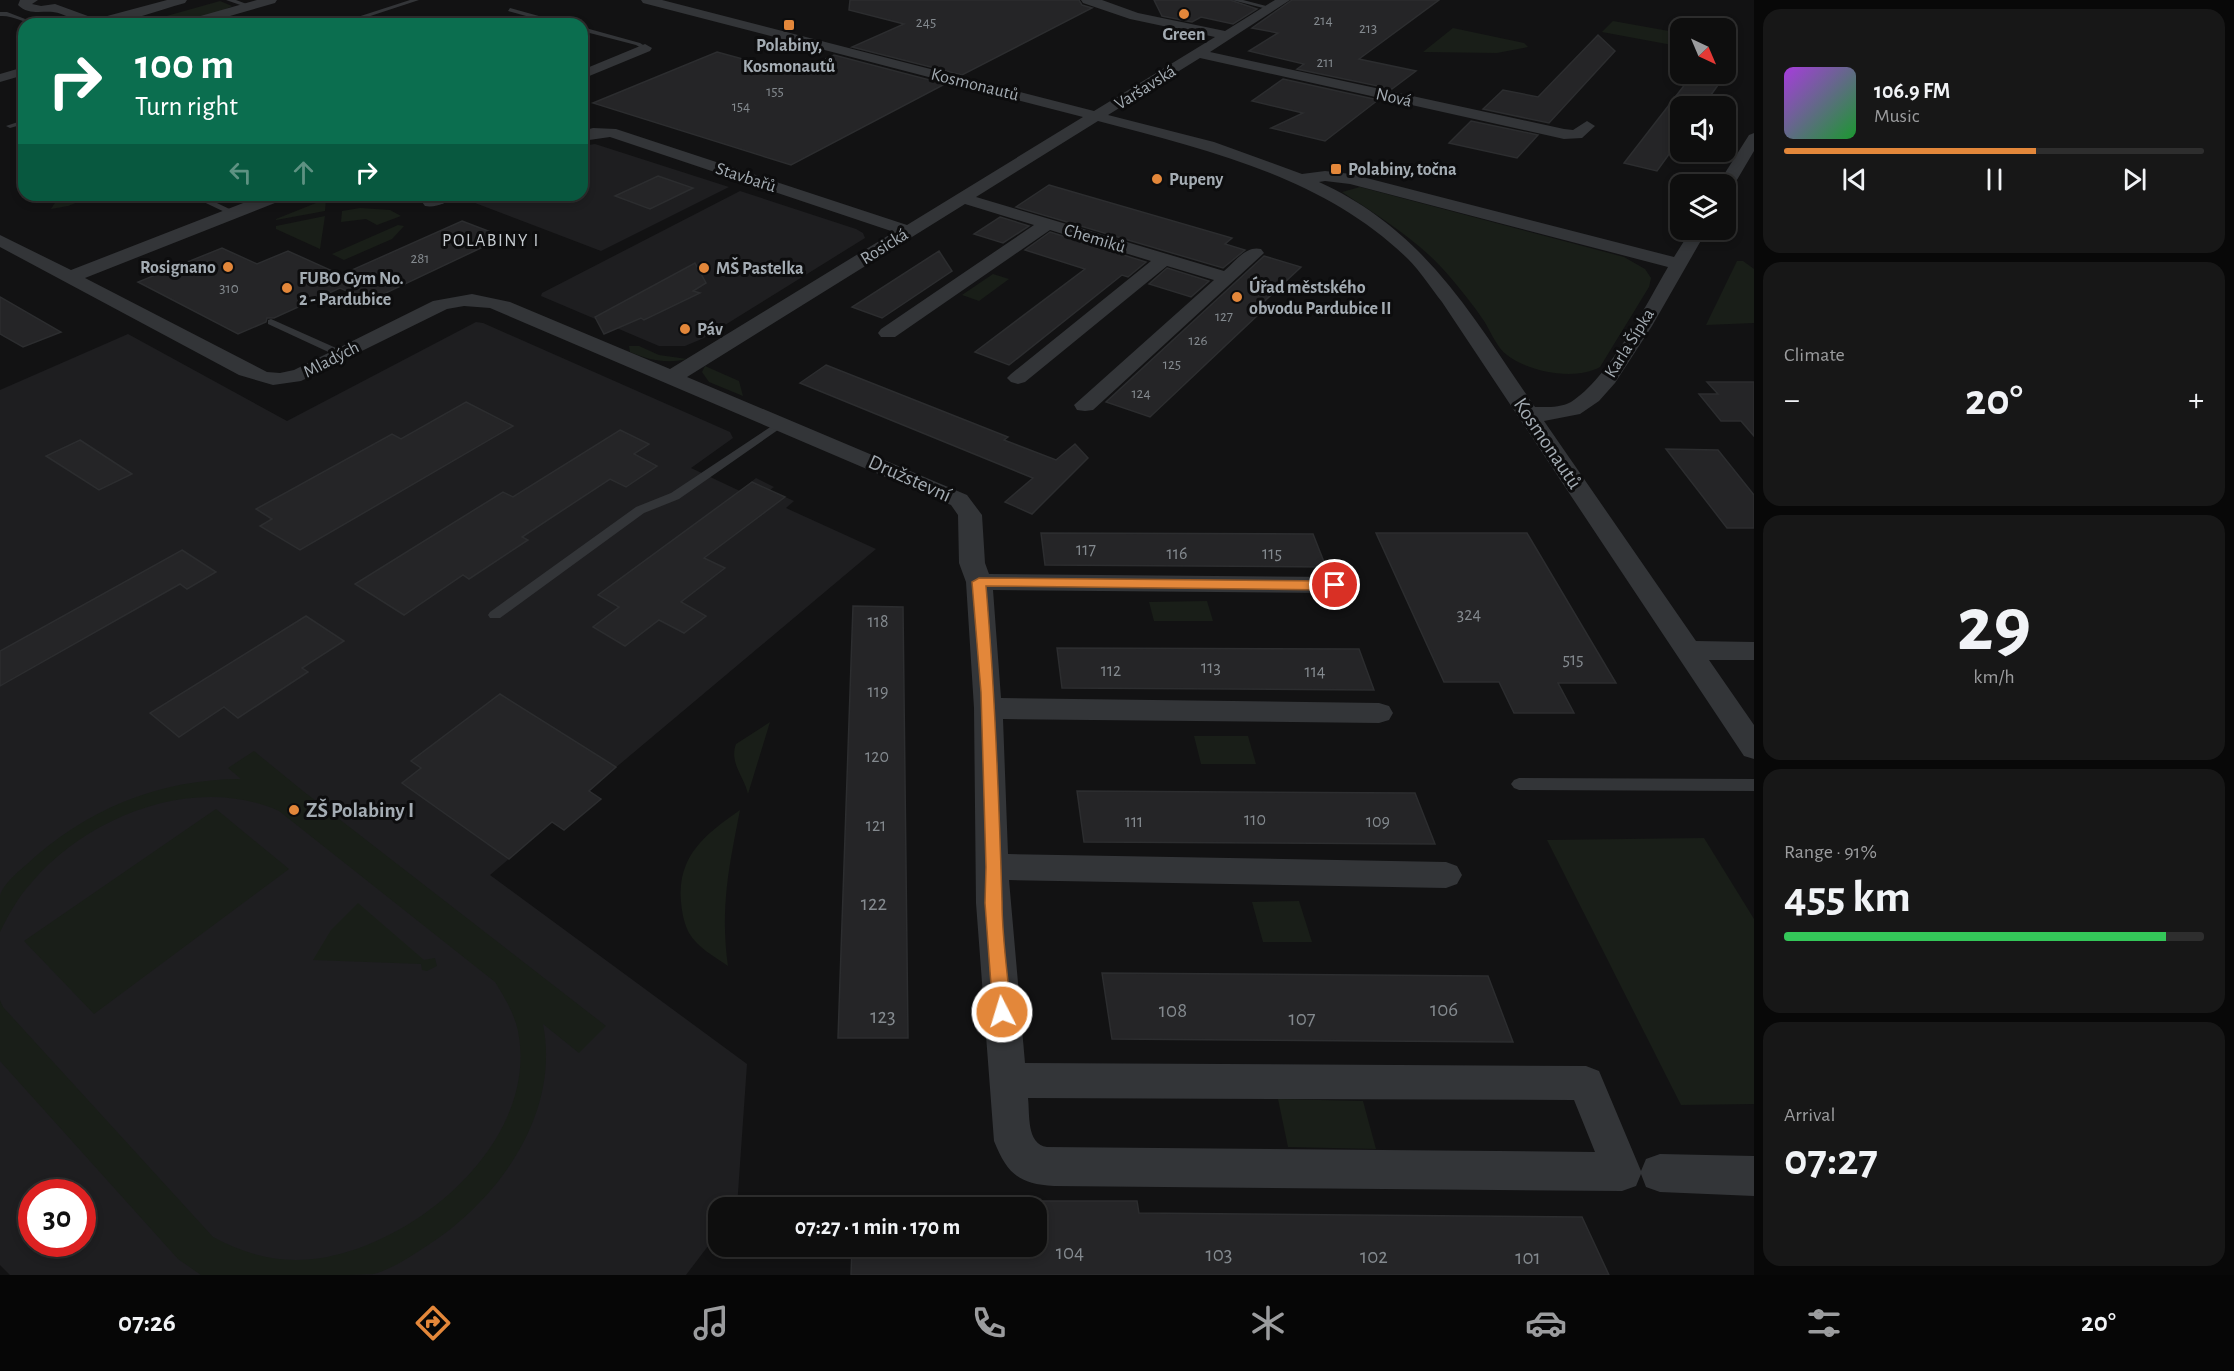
<!DOCTYPE html>
<meta charset="utf-8">
<style>
body{margin:0;font-family:"Alegreya Sans",sans-serif;background:#171717;color:#f1f3f6;height:100vh;display:flex;flex-direction:column;font-size:22px;white-space:nowrap}
*{box-sizing:border-box;margin:0}
p{font-size:20px;color:#9b9c9e}
.icon{flex:none;width:33px;height:33px;fill:none;stroke:currentColor;stroke-width:2;stroke-linecap:round;stroke-linejoin:round}
.map{position:relative;flex:1;overflow:hidden}
.side{display:flex;flex-direction:column;gap:9px;padding:9px;background:#080808;width:480px}
.side>*{flex:none}
.banner{position:absolute;left:18px;top:18px;width:570px;height:183px;border-radius:18px;box-shadow:0 3px 9px #0003,0 0 0 2px #2e2e2e;background:#0b6e4f;color:#fff;overflow:hidden}
.needle{width:39px;rotate:136deg}
.controls{position:absolute;left:1670px;top:18px;display:grid;gap:12px}
.controls a{display:grid;place-items:center;width:66px;height:66px;border-radius:12px;background:#0e0e0e;box-shadow:0 3px 9px #0003,0 0 0 2px #2e2e2e;font-size:30px}
.speed{position:absolute;left:18px;top:1179px;display:flex;gap:12px;font-size:30px;font-weight:700;text-align:center}
.speed>*{display:grid;place-content:center;width:78px;height:78px;border-radius:50%;background:#0e0e0e;box-shadow:0 3px 9px #0003,0 0 0 2px #2e2e2e;line-height:1}
.speed .limit{border:9px solid #d22;background:#fff;color:#111}
.pin{position:absolute;display:grid;place-items:center;width:51px;height:51px;color:#fff;margin:-26px;border:3px solid #fff;border-radius:50%;box-shadow:0 2px 6px #0007}
.me{position:absolute;width:66px;margin:-33px;rotate:355deg;stroke-linejoin:round;filter:drop-shadow(0 0 4px #0008)}
.turn{display:flex;align-items:center;gap:21px;height:126px;padding:0 18px;font-size:27px}
.turn .icon{width:78px;height:78px;stroke-width:2.5}
.turn b{display:block;font-size:42px;line-height:51px}
.lanes{display:flex;align-items:center;height:57px;padding:0 18px;background:#0003;justify-content:center;gap:30px;direction:ltr}
.lanes .off{opacity:.35}
.big{font-size:45px;font-weight:700;line-height:1.1}
.side .tile{flex:1;display:flex;flex-direction:column;justify-content:center;gap:9px;min-width:0;padding:0 21px;border-radius:18px;background:#171717}
.side .dial{align-items:center;gap:0}
.dial b{font-size:78px;line-height:1}
.song{display:flex;align-items:center;gap:18px}
.cover{width:72px;height:72px;border-radius:9px;background:linear-gradient(135deg,hsl(280 70% 55%),hsl(130 70% 35%))}
.played{height:6px;border-radius:3px;background:linear-gradient(90deg,#e3873a 60%,#2e2e2e 60%)}
.keys{display:flex;justify-content:space-around;direction:ltr}
.heat{display:flex;justify-content:space-between;align-items:center;font-size:33px;direction:ltr}
.charge{height:9px;border-radius:4px;background:linear-gradient(90deg,#34c759 91%,#2e2e2e 0)}
.trip{position:absolute;left:708px;top:1197px;width:339px;height:60px;border-radius:18px;background:#0e0e0e;box-shadow:0 3px 9px #0003,0 0 0 2px #2e2e2e;font-weight:700;line-height:60px;text-align:center}
.tabs{display:flex;height:96px;justify-content:space-around;align-items:center;background:#060606;color:#9b9c9e}
.tabs .icon{width:42px;height:42px}
.tabs .selected{color:#e3873a}
.tabs b{font-size:27px;color:#f1f3f6}
main{display:flex;flex:1;min-height:0}
.map>svg:first-child{display:block}
.built{fill:#1e1e20;fill-rule:evenodd}
.green{fill:#191e18}
.building{fill:#252527;stroke:#2c2d2f;stroke-width:1.5}
.lines{fill:none;stroke-linecap:round;stroke-linejoin:round}
.lane{fill:#333538;fill-rule:evenodd}
.street{fill:#333538;fill-rule:evenodd}
.route{fill:#e3873a;stroke:#945826;stroke-width:1.5}
.poi-dot{fill:#e3873a;stroke:#0d0d0e;stroke-width:2}
.labels{text-anchor:middle;stroke-width:6;stroke-linejoin:round;paint-order:stroke}
.far-number-label{font-size:15px;fill:#848a8f}
.far-poi-label{font-size:18px;font-weight:bold;fill:#a4acb3;stroke:#0d0d0e;text-anchor:start}
.far-street-label{font-size:18px;fill:#a4acb3;stroke:#0d0d0e}
.far-neighbourhood-label{font-size:18px;letter-spacing:1.5px;fill:#c5cacf;stroke:#0d0d0e}
.number-label{font-size:18px;fill:#848a8f}
.street-label{font-size:21px;fill:#a4acb3;stroke:#0d0d0e}
.poi-label{font-size:21px;font-weight:bold;fill:#a4acb3;stroke:#0d0d0e;text-anchor:start}
.near-number-label{font-size:21px;fill:#848a8f}
</style>
<main>
<div class="map">
<svg width="1754" height="1275" viewBox="0 0 1754 1275">
<rect width="100%" height="100%" fill="#121213"/>
<g class="built">
<path d="M595 144 729 187 601 251 462 198 467 195H582V146Z"/>
<path d="M740 191 856 229 863 233 865 238 704 338 685 346H659L541 296 542 293Z"/>
<path d="M476 322 483 323 730 432 733 438 691 468 740 491 756 478 774 487 770 490 794 501 786 508 876 549 589 790 601 799 564 830 552 822 490 875 747 1064 737 1207 718 1208V1233L686 1275H10L0 1265V390L128 334 287 421ZM32 1192H82V1244H32Z"/>
</g>
<g class="green">
<path d="M220 1 232 6C208 20 166 24 138 24Z"/>
<path d="M1613 21 1680 33V36L1672 45 1602 32Z"/>
<path d="M1453 28 1524 43 1528 47 1497 53 1423 52Z"/>
<path d="M1360 187 1624 257 1645 269 1651 278 1649 287 1600 367C1575 381 1529 372 1507 355 1497 348 1491 332 1484 321 1474 306 1462 291 1450 277 1421 242 1380 217 1342 192Z"/>
<path d="M60 195H96L68 206 51 209Z"/>
<path d="M326 199 325 211 276 220V219Z"/>
<path d="M360 208 390 210 401 216 377 225 366 219 341 222 342 211Z"/>
<path d="M325 216 320 249 276 229V226Z"/>
<path d="M398 225 404 226 392 239 344 260 332 254Z"/>
<path d="M1737 261H1743L1754 269V323L1706 325Z"/>
<path d="M993 274 1009 279 979 301 962 295Z"/>
<path d="M629 346H639L659 355 687 359C666 364 649 360 630 352Z"/>
<path d="M705 366 739 381 743 396 709 382 702 372Z"/>
<path d="M1207 601 1213 621H1154L1149 602Z"/>
<path d="M770 722 748 794C744 776 729 763 736 744Z"/>
<path d="M1194 736H1248L1256 764H1201Z"/>
<path d="M254 751 303 791 606 1026 579 1053 543 1024C561 1115 497 1203 422 1249 407 1259 391 1269 374 1274 360 1275 339 1275 324 1275 283 1275 242 1275 201 1275L178 1259 0 1061V1000L3 1007 213 1237C246 1254 275 1263 313 1259 413 1248 540 1142 518 1031 514 1013 505 998 495 982L279 811C196 774 89 815 32 882 18 897 9 914 0 932 0 921 0 906 0 896 3 884 18 872 26 865 86 809 160 779 241 779L228 768Z"/>
<path d="M216 809 289 869 94 1014 24 941Z"/>
<path d="M740 810C729 867 720 907 728 966 715 957 697 947 689 933 684 923 682 913 681 902 677 855 706 834 740 810Z"/>
<path d="M1704 838 1754 919V1104L1681 1105 1547 840Z"/>
<path d="M1299 901 1312 942H1263L1252 902Z"/>
<path d="M358 903 424 960 435 958 437 966 427 971 422 970 421 964 313 960 331 930Z"/>
<path d="M1278 1099 1363 1101 1376 1149 1288 1147Z"/>
</g>
<g class="building">
<path d="M850 0H1079L1082 5 1092 8 962 75 852 47 904 24 849 10Z"/>
<path d="M1154 0H1230L1257 9 1233 24 1201 17 1192 22 1162 16Z"/>
<path d="M1292 0H1439L1359 59 1416 71 1392 89 1297 69 1304 64 1249 51 1278 33 1252 28Z"/>
<path d="M1598 35 1615 51 1549 123 1483 109 1503 90 1538 97Z"/>
<path d="M717 52 794 73 834 55 945 84 791 165 593 103Z"/>
<path d="M1693 74H1726L1703 106H1680V139L1657 171 1624 163Z"/>
<path d="M1283 79 1378 100 1325 141 1271 128 1303 113 1252 101Z"/>
<path d="M1471 121 1538 135 1517 158 1449 143Z"/>
<path d="M658 176 693 188 650 209 615 196Z"/>
<path d="M1049 185 1232 238 1225 244 1245 250 1223 268 1016 207Z"/>
<path d="M1000 217 1029 226 1003 243 974 234Z"/>
<path d="M462 221 504 237 369 301 340 288 274 318H267L266 322 238 334 138 282 222 248 257 264 288 251 341 275Z"/>
<path d="M1050 232 1146 262 1128 277 1122 275 1009 365 975 352 1085 269 1025 250Z"/>
<path d="M939 251 952 271 882 318 852 307Z"/>
<path d="M1264 256 1301 267 1255 310 1261 312 1150 417 1106 402Z"/>
<path d="M695 263 706 283 693 291 700 293 644 320 641 318 604 334 595 317Z"/>
<path d="M1167 268 1209 281 1191 297 1149 284Z"/>
<path d="M0 297 61 332 23 347 0 334Z"/>
<path d="M826 365 1008 437 1004 440 1056 460 1075 444 1088 458 1032 514 1005 502 1033 478 800 383Z"/>
<path d="M1707 382H1754V436L1741 421H1721L1699 394H1718Z"/>
<path d="M466 402 513 426 300 550 260 526 272 519 256 509 392 434 401 439Z"/>
<path d="M620 430 649 444 634 454 657 466 626 487 610 479 522 537 528 540 469 579 463 575 404 615 355 584 503 492 513 497Z"/>
<path d="M80 440 132 474 99 490 46 456Z"/>
<path d="M1666 449 1718 450 1754 495V528H1727Z"/>
<path d="M752 482 785 497 704 558 725 568 681 602 706 616 684 633 659 620 625 646 593 627 619 607 598 595Z"/>
<path d="M1041 533 1313 534 1326 567 1045 565Z"/>
<path d="M1376 533H1527L1616 683H1558L1574 713H1514L1499 682H1444Z"/>
<path d="M182 550 216 572 187 589 180 584 0 686V651Z"/>
<path d="M853 606 903 607 908 1038H838Z"/>
<path d="M306 616 344 641 302 668 308 672 238 718 224 707 179 737 150 713Z"/>
<path d="M1057 648 1359 649 1374 690 1062 688Z"/>
<path d="M500 694 616 767 589 791 601 799 564 830 552 822 509 859 402 783 421 768 411 761Z"/>
<path d="M1077 791 1415 793 1435 844 1084 842Z"/>
<path d="M1102 973 1488 976 1513 1042 1112 1039Z"/>
<path d="M853 1201H1137L1139 1213 1582 1217 1609 1275H851L852 1246H1036V1208H853Z"/>
</g>
<g class="lines">
<g class="lane">
<path d="M226 0H236L252 6 249 8Z"/>
<path d="M410 0H419L346 24H336Z"/>
<path d="M1232 0H1243L1274 8 1271 10Z"/>
<path d="M510 8 564 23 565 24H555L508 11Z"/>
<path d="M0 12H7L38 24C25 24 13 15 0 16Z"/>
<path d="M582 27 640 43 648 48 643 49 636 45 582 31Z"/>
<path d="M24 120V124L10 128 6 126Z"/>
<path d="M189 195H200L238 213 231 215Z"/>
<path d="M271 319 345 352 346 354 345 356H337L268 324V320Z"/>
<path d="M781 420 785 421V425L679 499 644 513 500 618H490L488 615 490 612 636 507 671 493Z"/>
<path d="M1519 778 1754 779V791L1519 790 1514 788 1511 784 1514 780Z"/>
</g>
<g class="street">
<path d="M20 0H38L32 4 41 6 55 4 96 19 167 0H187L185 3C155 11 120 26 89 24 76 23 65 13 53 12 41 11 28 15 18 5Z"/>
<path d="M257 0H277L275 3 202 24H182L183 21Z"/>
<path d="M641 0H662L1094 111 1215 37 1130 19 1083 3 1081 0H1102L1138 13 1225 31 1275 0H1290L1210 52 1564 129 1573 130 1587 121 1595 126 1582 138 1564 139 1200 58 1108 115 1214 142 1302 174 1325 171 1351 174 1674 257 1691 230H1707L1652 326 1615 383 1599 401 1580 414 1544 421 1696 641 1754 642V660H1709L1754 725V759L1744 756 1442 302C1431 288 1421 272 1408 259 1324 177 1208 150 1098 121L976 197 1224 271C1235 262 1246 245 1261 249L1264 253 1093 410 1085 411 1077 410 1074 405 1214 280 1167 266 1025 382 1018 384 1011 382 1007 378 1011 374 1151 261 1050 230 895 337H881L878 333 881 329 1034 225 965 204 687 377 967 495 982 515 985 563 989 574 1335 577 1344 579 1348 585 1344 591 1335 593 993 590 1001 698 1379 703 1389 706 1393 713 1389 720 1379 723 1003 719 1008 854 1446 862 1457 866 1462 875 1457 884 1446 888 1009 880 1025 1063 1586 1066 1599 1071 1641 1171 1646 1159 1660 1154 1754 1156V1196L1660 1192 1646 1187 1641 1174 1636 1186 1622 1191 1054 1186C1018 1184 1007 1173 994 1141L976 903 974 708 966 582 959 563 958 515 951 505 490 308 464 306 447 309 301 381 273 385 239 375 0 247V235L71 270 264 195H287L285 199 85 278 267 372 280 373 294 370 433 301 472 294 510 302 670 369 894 232 610 137 582 141V131L593 128 616 129 907 225 1083 117 643 3ZM1325 181 1350 184 1668 267C1646 305 1608 379 1571 402 1560 408 1546 407 1535 407 1471 315 1426 231 1319 182ZM1028 1098 1574 1100 1595 1152 1047 1147C1026 1144 1030 1114 1028 1098Z"/>
<path d="M645 44 652 48 650 51 582 79V70Z"/>
<path d="M24 67V75L0 82V74Z"/>
<path d="M1754 133V151L1731 190 1725 191V184H1718L1749 135Z"/>
<path d="M433 195H455C449 203 435 208 425 206L422 202Z"/>
</g>
</g>
<path class="route" d="M979 578 1335 581 1341 585 1335 590 986 586C995 692 999 797 1002 902 1002 939 1008 976 1011 1012L1008 1018 1002 1020 996 1018 993 1012 985 903 986 867 981 692 972 582Z"/>
<g class="poi-dot">
<circle cx="1184" cy="14" r="6"/>
<rect x="783" y="19" width="12" height="12" rx="3"/>
<rect x="1330" y="163" width="12" height="12" rx="3"/>
<circle cx="1157" cy="179" r="6"/>
<circle cx="228" cy="267" r="6"/>
<circle cx="704" cy="268" r="6"/>
<circle cx="287" cy="288" r="6"/>
<circle cx="1237" cy="297" r="6"/>
<circle cx="685" cy="329" r="6"/>
<circle cx="294" cy="810" r="6"/>
</g>
<g class="labels">
<g class="far-number-label">
<text x="1323" y="25">214</text>
<text x="926" y="27">245</text>
<text x="1368" y="33">213</text>
<text x="1325" y="67">211</text>
<text x="775" y="96">155</text>
<text x="741" y="111">154</text>
<text x="420" y="263">281</text>
<text x="229" y="293">310</text>
<text x="1224" y="321">127</text>
<text x="1198" y="345">126</text>
<text x="1172" y="369">125</text>
<text x="1141" y="398">124</text>
</g>
<g class="far-poi-label">
<text x="1184" y="40" text-anchor="middle">Green</text>
<text x="789" y="51" text-anchor="middle">Polabiny,<tspan x="789" dy="21">Kosmonautů</tspan></text>
<text x="1348" y="175">Polabiny, točna</text>
<text x="1169" y="185">Pupeny</text>
<text x="216" y="273" text-anchor="end">Rosignano</text>
<text x="716" y="274">MŠ Pastelka</text>
<text x="299" y="284">FUBO Gym No.<tspan x="299" dy="21">2 - Pardubice</tspan></text>
<text x="1249" y="293">Úřad městského<tspan x="1249" dy="21">obvodu Pardubice II</tspan></text>
<text x="697" y="335">Páv</text>
</g>
<g class="far-street-label">
<text transform="translate(975 84) rotate(14)" y="6">Kosmonautů</text>
<text transform="translate(1145 87) rotate(-32)" y="6">Varšavská</text>
<text transform="translate(1394 97) rotate(13)" y="6">Nová</text>
<text transform="translate(746 177) rotate(18)" y="6">Stavbařů</text>
<text transform="translate(1095 238) rotate(17)" y="6">Chemiků</text>
<text transform="translate(884 246) rotate(-32)" y="6">Rosická</text>
<text transform="translate(1629 343) rotate(-58)" y="6">Karla Šípka</text>
<text transform="translate(331 359) rotate(-27)" y="6">Mladých</text>
</g>
<g class="far-neighbourhood-label">
<text x="491" y="246">POLABINY I</text>
</g>
<g class="number-label">
<text x="1086" y="555">117</text>
<text x="1177" y="559">116</text>
<text x="1272" y="559">115</text>
<text x="1469" y="620">324</text>
<text x="878" y="627">118</text>
<text x="1573" y="665">515</text>
<text x="1211" y="673">113</text>
<text x="1111" y="676">112</text>
<text x="1315" y="677">114</text>
<text x="878" y="697">119</text>
<text x="877" y="762">120</text>
<text x="1255" y="825">110</text>
<text x="1134" y="827">111</text>
<text x="1378" y="827">109</text>
<text x="876" y="831">121</text>
</g>
<g class="street-label">
<text transform="translate(1548 443) rotate(56)" y="7">Kosmonautů</text>
<text transform="translate(910 478) rotate(24)" y="7">Družstevní</text>
</g>
<g class="poi-label">
<text x="306" y="817">ZŠ Polabiny I</text>
</g>
<g class="near-number-label">
<text x="874" y="910">122</text>
<text x="1444" y="1016">106</text>
<text x="1173" y="1017">108</text>
<text x="883" y="1023">123</text>
<text x="1302" y="1025">107</text>
<text x="1070" y="1259">104</text>
<text x="1219" y="1261">103</text>
<text x="1374" y="1263">102</text>
<text x="1528" y="1264">101</text>
</g>
</g>
</svg>
<div class="controls">
<a><svg class="needle" viewBox="-14 -14 28 28"><path d="M0-13l5 13h-10z" fill="#e53935"/><path d="M0 13l5-13h-10z" fill="#9b9c9e"/></svg></a>
<a><svg class="icon" aria-label="sound" viewBox="0 0 24 24"><path d="M4 9h4l5-4v14l-5-4H4zM17 9q2 3 0 6"/></svg></a>
<a><svg class="icon" aria-label="layers" viewBox="0 0 24 24"><path d="M12 4l9 5-9 5-9-5zM3 14l9 5 9-5"/></svg></a>
</div>
<div class="speed"><div class="limit">30</div></div>
<div class="pin" style="left:1335px;top:585px;background:#d93025"><svg class="icon" aria-label="arrive" viewBox="0 0 24 24"><path d="M6 21V4h12l-3 4 3 4H6"/></svg></div>
<svg class="me" style="left:1002px;top:1012px" viewBox="-20 -20 40 40"><circle r="17" fill="#e3873a" stroke="#fff" stroke-width="3"/><path d="M0-11L8 9 0 5-8 9z" fill="#fff"/></svg>
<div class="trip">07:27 · 1 min · 170 m</div>
<div class="banner">
<div class="turn"><svg class="icon" aria-label="right" viewBox="0 0 24 24"><path d="M7 20v-9h11M14 6l5 5-5 5"/></svg><div><b>100 m</b>Turn right</div></div>
<div class="lanes"><svg class="icon off" aria-label="left" viewBox="0 0 24 24"><path d="M17 20v-9H6M10 6l-5 5 5 5"/></svg><svg class="icon off" aria-label="ahead" viewBox="0 0 24 24"><path d="M12 20V5M6 11l6-6 6 6"/></svg><svg class="icon" aria-label="right" viewBox="0 0 24 24"><path d="M7 20v-9h11M14 6l5 5-5 5"/></svg></div>
</div>
</div>
<section class="side">
<div class="tile">
<div class="song"><i class="cover"></i><div><b>106.9 FM</b><p>Music</p></div></div>
<div class="played"></div>
<div class="keys"><svg class="icon" aria-label="previous" viewBox="0 0 24 24"><path d="M18 5L8 12l10 7zM5 5v14"/></svg><svg class="icon" aria-label="pause" viewBox="0 0 24 24"><path d="M8 5v14M16 5v14"/></svg><svg class="icon" aria-label="next" viewBox="0 0 24 24"><path d="M6 5l10 7-10 7zM19 5v14"/></svg></div>
</div>
<div class="tile"><p>Climate</p>
<div class="heat"><a>−</a><b class="big">20°</b><a>+</a></div>
</div>
<div class="tile dial"><b>29</b><p>km/h</p></div>
<div class="tile"><p>Range · 91%</p><b class="big">455 km</b><div class="charge"></div></div>
<div class="tile"><p>Arrival</p><b class="big">07:27</b></div>
</section>
</main>
<nav class="tabs">
<b>07:26</b>
<svg class="icon selected" aria-label="directions" viewBox="0 0 24 24"><path d="M12 3l9 9-9 9-9-9zM9 14v-3h6M13 9l2 2-2 2"/></svg>
<svg class="icon" aria-label="music" viewBox="0 0 24 24"><path d="M9 18V5l10-2v13"/><circle cx="6" cy="18" r="3"/><circle cx="16" cy="16" r="3"/></svg>
<svg class="icon" aria-label="phone" viewBox="0 0 24 24"><path d="M5 4h4l2 5-3 2q2 4 5 5l2-3 5 2v4C11 20 4 13 5 4z"/></svg>
<svg class="icon" aria-label="climate" viewBox="0 0 24 24"><path d="M12 3v18M4 7l16 10M4 17L20 7"/></svg>
<svg class="icon" aria-label="car" viewBox="0 0 24 24"><path d="M5 17H2v-5l4-1 3-4h7l3 4 3 1v5h-3M9 17h6M6 11h13"/><circle cx="7" cy="17" r="2"/><circle cx="17" cy="17" r="2"/></svg>
<svg class="icon" aria-label="filters" viewBox="0 0 24 24"><path d="M4 7h16M4 17h16"/><circle cx="9" cy="7" r="2"/><circle cx="15" cy="17" r="2"/></svg>
<b>20°</b>
</nav>
